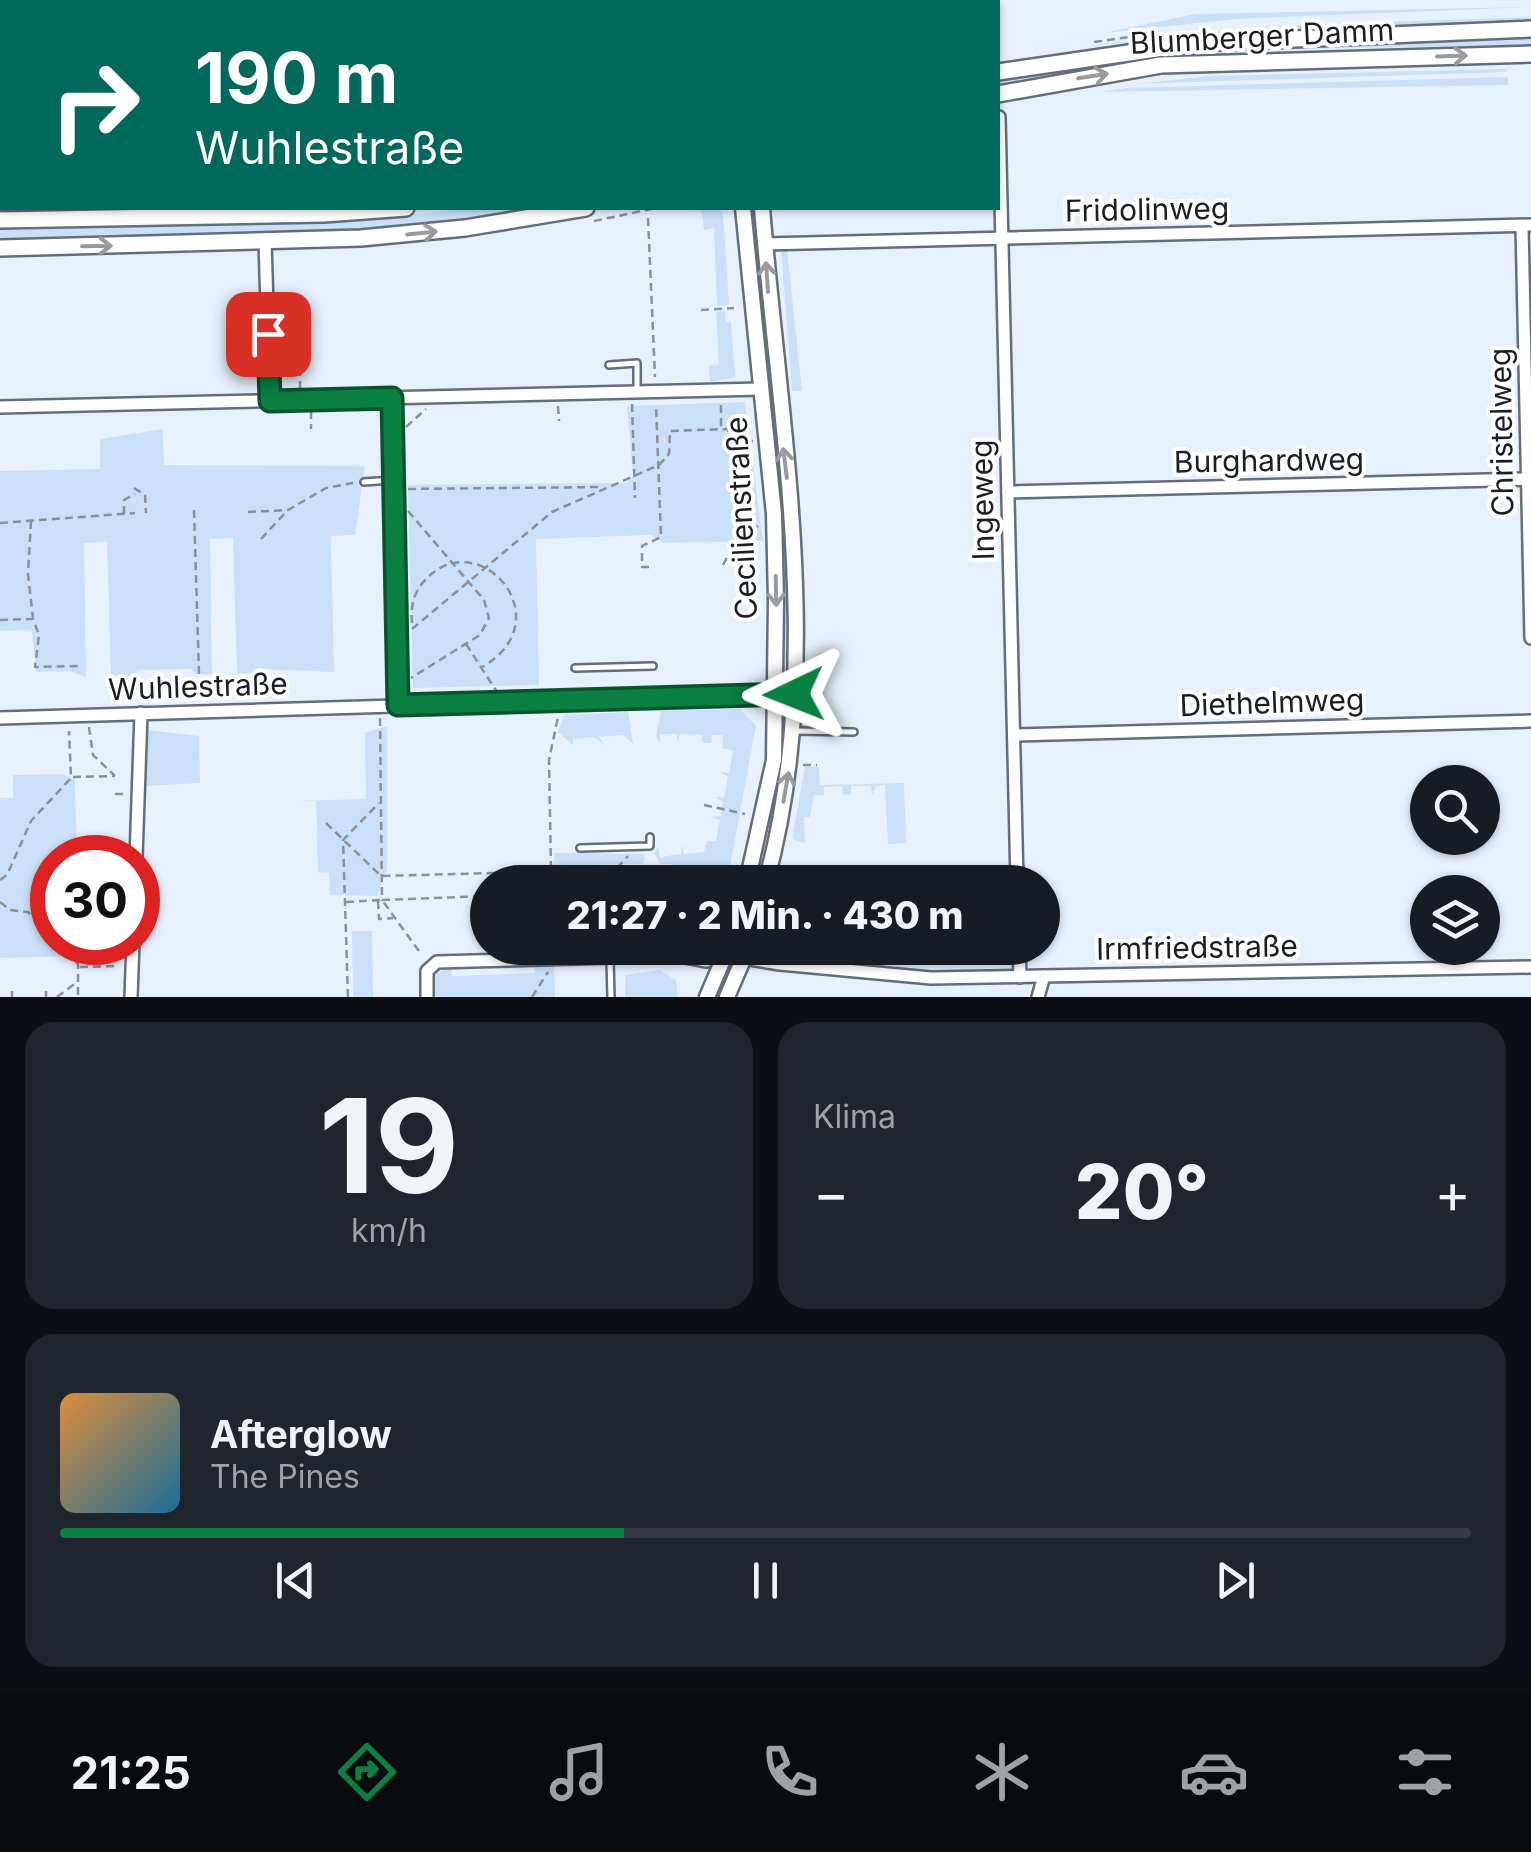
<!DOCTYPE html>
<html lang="de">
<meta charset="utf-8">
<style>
body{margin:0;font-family:Inter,sans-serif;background:#20242c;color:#f1f3f6;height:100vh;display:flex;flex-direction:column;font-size:38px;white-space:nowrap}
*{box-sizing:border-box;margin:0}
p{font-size:32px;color:#9ea1a6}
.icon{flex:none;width:55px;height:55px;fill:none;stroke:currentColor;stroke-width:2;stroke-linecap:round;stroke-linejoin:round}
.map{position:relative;height:997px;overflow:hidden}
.panel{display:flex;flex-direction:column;gap:25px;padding:25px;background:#0d0f14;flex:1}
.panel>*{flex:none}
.guide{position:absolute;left:0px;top:0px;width:1000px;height:210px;box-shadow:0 2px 8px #0004;background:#00695c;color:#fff;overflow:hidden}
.controls{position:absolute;left:1410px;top:765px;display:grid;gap:20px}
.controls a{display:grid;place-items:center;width:90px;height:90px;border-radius:50%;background:#171b24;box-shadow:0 2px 8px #0004;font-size:50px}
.speed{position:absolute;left:30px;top:835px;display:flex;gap:20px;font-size:50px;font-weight:700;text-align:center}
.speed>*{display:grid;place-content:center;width:130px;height:130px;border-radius:50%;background:#171b24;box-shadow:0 2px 8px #0004;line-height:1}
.speed .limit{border:15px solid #d22;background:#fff;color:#111}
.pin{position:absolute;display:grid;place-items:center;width:85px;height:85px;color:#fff;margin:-42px;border-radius:20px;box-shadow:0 5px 15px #0006}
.me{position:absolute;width:110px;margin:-55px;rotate:268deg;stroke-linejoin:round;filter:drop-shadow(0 0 8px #0008)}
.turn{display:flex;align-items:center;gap:35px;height:210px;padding:0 30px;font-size:45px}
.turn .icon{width:130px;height:130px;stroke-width:2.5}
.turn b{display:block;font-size:70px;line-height:85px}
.big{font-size:75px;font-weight:800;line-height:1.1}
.panel .tile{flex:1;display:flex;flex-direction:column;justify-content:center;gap:15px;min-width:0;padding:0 35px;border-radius:30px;background:#20242c}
.panel .dial{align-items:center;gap:0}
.dial b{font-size:130px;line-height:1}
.song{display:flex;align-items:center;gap:30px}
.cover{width:120px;height:120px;border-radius:15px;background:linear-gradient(135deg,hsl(30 70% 55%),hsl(200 70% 35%))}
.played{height:10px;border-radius:5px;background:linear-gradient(90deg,#0b8043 40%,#363941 40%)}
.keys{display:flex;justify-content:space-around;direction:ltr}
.heat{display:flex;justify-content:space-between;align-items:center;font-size:55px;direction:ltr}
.panel .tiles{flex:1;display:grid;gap:25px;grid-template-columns:1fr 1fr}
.tile:last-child{grid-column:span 2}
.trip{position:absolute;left:470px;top:865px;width:590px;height:100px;border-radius:50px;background:#171b24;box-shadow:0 2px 8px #0004;font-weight:800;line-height:100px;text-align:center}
.tab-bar{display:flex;height:160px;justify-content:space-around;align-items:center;background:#090b0e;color:#9ea1a6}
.tab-bar .icon{width:70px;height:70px}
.tab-bar .on{color:#0b8043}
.tab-bar b{font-size:45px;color:#f1f3f6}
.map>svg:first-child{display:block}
.green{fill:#cae0f9}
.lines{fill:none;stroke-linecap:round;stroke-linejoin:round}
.service-casing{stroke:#636e7b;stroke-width:10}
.minor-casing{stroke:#636e7b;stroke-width:16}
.tertiary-casing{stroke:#636e7b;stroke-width:19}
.secondary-casing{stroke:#636e7b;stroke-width:20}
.path{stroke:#89919a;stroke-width:2.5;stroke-dasharray:8 5;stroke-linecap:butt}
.service{stroke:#fff;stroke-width:5}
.minor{stroke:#fff;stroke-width:11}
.tertiary{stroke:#fff;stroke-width:14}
.secondary{stroke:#fff;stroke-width:15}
.oneway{stroke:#989a9d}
.route-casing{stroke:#07532c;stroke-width:25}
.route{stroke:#0b8043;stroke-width:18}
.labels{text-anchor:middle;stroke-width:8;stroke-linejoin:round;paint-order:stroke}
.street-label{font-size:30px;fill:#1b1f25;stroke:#fff}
</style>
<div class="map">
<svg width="1531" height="997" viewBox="0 0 1531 997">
<rect width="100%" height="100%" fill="#e7f1fd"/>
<g class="green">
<path d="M1531 7 1236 19 1103 33 998 55 1195 14Z"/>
<path d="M1531 17V22L1277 30 1084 46 1268 26Z"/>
<path d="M1531 38V45C1353 49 1171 43 998 86V80L1218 50Z"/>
<path d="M1507 69 1506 72 1137 84 1209 76Z"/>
<path d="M1508 77V85L1101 92 1126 88Z"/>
<path d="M476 208H543C365 244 180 234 0 239V230L344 222Z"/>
<path d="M701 208H718L723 213 729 305 717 306 714 228 704 230Z"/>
<path d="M781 248 787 250 802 391H792Z"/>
<path d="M762 292 785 524 788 659H783L781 507 757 293Z"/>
<path d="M725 311 726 322H731L735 377 710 382 709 365 719 364 716 312Z"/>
<path d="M745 402 763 541 663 543 651 535 536 539 539 685 413 688 408 485 626 483 633 477 627 406Z"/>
<path d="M163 429 164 465 365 466 355 535 331 536 334 672 259 669 258 673 237 674 233 538 210 539 212 674H196L191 669 137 670 136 676H111L107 542 84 543 86 677 69 671 36 672 32 630 0 631V471L100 469V439Z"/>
<path d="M740 709 756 726 727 882C697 883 698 863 660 864L654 853 658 847 660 857 681 854 682 844 684 854 704 852 707 841H716L720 820 711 817 721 816 723 802 715 797 724 798 728 777 720 772 729 773 733 751 722 748 723 735H712L711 743H702V735L680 734 677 743V734H660V744L656 736 661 711Z"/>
<path d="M628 712 633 744 623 735 599 737 604 745 594 737 573 739V745L558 732 564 715Z"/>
<path d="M387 726V870L377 896 330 895 329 873 318 872 316 801H294L366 799 365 733Z"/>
<path d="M148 730 199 736 200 783 145 786Z"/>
<path d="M805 767H819L820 785 904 783 906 843 888 844 885 785 876 786 872 795 871 786H851V794L843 795 842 786 824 787V795H814L810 817H804L805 843 792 839Z"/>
<path d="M62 774 75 780 77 857 52 858V942L79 943V956L0 958V798H13V775Z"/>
<path d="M554 853 643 854 645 858 642 864 554 865Z"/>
<path d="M680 873V882H602V876Z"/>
<path d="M352 931H372L373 997H353Z"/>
<path d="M554 963 555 997H434V976L451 965 452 976 535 973 534 964Z"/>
<path d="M660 970 676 980 678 997H625V975Z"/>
</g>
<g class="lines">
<defs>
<g id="service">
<path d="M609 365 637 363V389"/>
<path d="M364 482 392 480"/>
<path d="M575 668 653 666"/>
<path d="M796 731 854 732"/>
<path d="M580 848 650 846V837"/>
<path d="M610 960 611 997"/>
</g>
<g id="minor">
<path d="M744 0V2"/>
<path d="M999 117 1017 882"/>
<path d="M1522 226 1531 638"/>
<path d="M265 242 270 401"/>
<path d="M765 244 1531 225"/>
<path d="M392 398 398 705"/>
<path d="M0 407 761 389"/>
<path d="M1008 492 1531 479"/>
<path d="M0 718 794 694"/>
<path d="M1014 735 1531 721"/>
<path d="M136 858 141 713"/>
<path d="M713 948 725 955 780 964 931 978 1531 967"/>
<path d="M1019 948 1020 977"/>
<path d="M652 951 706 961 725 955"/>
<path d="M131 997 133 942"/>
<path d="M427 997V971L437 962 610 957 657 948"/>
<path d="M1038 997 1044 976"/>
</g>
<g id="tertiary">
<path d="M743 208 774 514 776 600 774 760 747 882"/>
<path d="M762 208C780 430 826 663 766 882"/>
<path d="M707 997 728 948"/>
<path d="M727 997 748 948"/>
</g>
<g id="secondary">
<path d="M998 72 1197 43 1531 29"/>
<path d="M998 94 1161 65 1531 54"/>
<path d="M0 220 324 214 406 208"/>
<path d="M0 248 361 238 465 228 586 208"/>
</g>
</defs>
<use href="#service" class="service-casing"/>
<use href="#minor" class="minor-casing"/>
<use href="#tertiary" class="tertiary-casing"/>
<use href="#secondary" class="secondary-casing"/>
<g class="path">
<path d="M1094 42 1150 34"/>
<path d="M0 199H2"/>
<path d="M648 218 655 377"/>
<path d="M594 221 656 208"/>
<path d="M701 310 734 308"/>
<path d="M300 389V367"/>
<path d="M632 404 635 498"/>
<path d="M721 405V427"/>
<path d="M558 406 559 421"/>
<path d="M311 411V429"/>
<path d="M406 427 426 409"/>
<path d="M134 488 145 495 146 513"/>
<path d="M408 489 600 487"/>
<path d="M194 510 199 674"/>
<path d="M408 511 484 600 489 618 480 635 411 678"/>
<path d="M248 512 288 510 326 488 353 483"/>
<path d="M124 514V500L135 494"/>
<path d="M31 521 28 574 33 618"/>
<path d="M0 523 135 513"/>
<path d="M261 539 287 511"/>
<path d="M723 565 732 548 758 526"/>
<path d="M649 567H642V546L661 537 656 405"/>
<path d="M0 620 33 619 39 635 35 667 79 666"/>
<path d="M412 623C410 607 414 591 426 579 479 523 564 620 482 667"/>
<path d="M412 629 552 512 659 465 669 454 670 431 728 429 729 443 753 441"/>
<path d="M466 644 497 692"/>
<path d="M380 718 382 900 488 896"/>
<path d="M89 727 93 755 115 776"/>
<path d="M803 765H817"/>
<path d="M73 777 115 776"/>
<path d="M115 794H127"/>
<path d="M704 805 745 814"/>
<path d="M326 823 381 876 683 868 684 882"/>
<path d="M617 868 628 856"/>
<path d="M551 869 549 760 558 717"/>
<path d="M685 869 705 882"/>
<path d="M599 870V882"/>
<path d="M0 880 7 875 31 821 71 778 69 731"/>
<path d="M378 901 379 919 393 918"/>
<path d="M0 902 10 910 28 912 52 935"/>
<path d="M346 902 382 900 419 951"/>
<path d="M59 942 78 964V997"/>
<path d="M80 967 115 966"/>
<path d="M12 991V997"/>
<path d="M46 991V997"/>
<path d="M57 997 77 982"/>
<path d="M348 997 343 840 379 803"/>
<path d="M532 997 548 972"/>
</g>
<use href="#service" class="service"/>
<use href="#minor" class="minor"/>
<use href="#tertiary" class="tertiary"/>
<use href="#secondary" class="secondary"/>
</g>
<defs><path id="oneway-shaft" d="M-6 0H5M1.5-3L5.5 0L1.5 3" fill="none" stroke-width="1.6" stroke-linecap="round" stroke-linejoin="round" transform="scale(2.5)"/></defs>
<g class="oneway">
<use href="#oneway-shaft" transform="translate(1452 56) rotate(-2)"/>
<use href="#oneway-shaft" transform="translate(1093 76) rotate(-9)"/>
<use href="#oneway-shaft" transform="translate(422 233) rotate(-6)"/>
<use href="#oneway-shaft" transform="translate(97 246) rotate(-1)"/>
<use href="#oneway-shaft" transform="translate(767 277) rotate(-94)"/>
<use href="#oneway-shaft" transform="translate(785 463) rotate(-97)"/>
<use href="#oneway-shaft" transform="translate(776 591) rotate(89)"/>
<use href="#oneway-shaft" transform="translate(786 787) rotate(-80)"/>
</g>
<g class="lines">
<defs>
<path id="route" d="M268 334 270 401 392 398 398 705 794 694"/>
</defs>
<use href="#route" class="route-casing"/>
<use href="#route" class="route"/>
</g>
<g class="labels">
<g class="street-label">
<text transform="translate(1262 37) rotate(-3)" y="10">Blumberger Damm</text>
<text transform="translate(1147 210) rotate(-1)" y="10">Fridolinweg</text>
<text transform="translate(1502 432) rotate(-91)" y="10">Christelweg</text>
<text transform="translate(1269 461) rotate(-1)" y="10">Burghardweg</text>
<text transform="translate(983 500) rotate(-91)" y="10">Ingeweg</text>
<text transform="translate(742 518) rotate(-93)" y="10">Cecilienstraße</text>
<text transform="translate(198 687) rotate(-2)" y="10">Wuhlestraße</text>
<text transform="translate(1272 703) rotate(-2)" y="10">Diethelmweg</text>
<text transform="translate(1197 948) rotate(-1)" y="10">Irmfriedstraße</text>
</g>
</g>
</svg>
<div class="controls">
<a><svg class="icon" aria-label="search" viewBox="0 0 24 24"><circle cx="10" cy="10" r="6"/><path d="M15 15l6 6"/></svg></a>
<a><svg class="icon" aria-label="layers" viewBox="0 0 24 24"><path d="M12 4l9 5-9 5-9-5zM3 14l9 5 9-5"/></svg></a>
</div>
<div class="speed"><div class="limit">30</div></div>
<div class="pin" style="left:268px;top:334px;background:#d93025"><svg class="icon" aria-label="arrive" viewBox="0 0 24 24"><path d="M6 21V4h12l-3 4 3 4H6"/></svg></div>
<svg class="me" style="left:794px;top:694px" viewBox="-20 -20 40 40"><path d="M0-17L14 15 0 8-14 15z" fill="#0b8043" stroke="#fff" stroke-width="4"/></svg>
<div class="trip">21:27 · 2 Min. · 430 m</div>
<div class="guide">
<div class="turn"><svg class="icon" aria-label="right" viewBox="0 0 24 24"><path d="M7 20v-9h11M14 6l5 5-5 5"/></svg><div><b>190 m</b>Wuhlestraße</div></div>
</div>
</div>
<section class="panel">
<div class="tiles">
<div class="tile dial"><b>19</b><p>km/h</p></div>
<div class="tile"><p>Klima</p>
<div class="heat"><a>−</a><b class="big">20°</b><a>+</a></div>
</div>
<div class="tile">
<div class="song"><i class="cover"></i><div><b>Afterglow</b><p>The Pines</p></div></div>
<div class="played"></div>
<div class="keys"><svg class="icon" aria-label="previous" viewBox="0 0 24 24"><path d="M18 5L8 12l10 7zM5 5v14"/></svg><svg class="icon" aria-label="pause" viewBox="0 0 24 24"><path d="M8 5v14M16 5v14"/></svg><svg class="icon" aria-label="next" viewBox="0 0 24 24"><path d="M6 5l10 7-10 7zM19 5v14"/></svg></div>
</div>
</div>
</section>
<nav class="tab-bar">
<b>21:25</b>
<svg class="icon on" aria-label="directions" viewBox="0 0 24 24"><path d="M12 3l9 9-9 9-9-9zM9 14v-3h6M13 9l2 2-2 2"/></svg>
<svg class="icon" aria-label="music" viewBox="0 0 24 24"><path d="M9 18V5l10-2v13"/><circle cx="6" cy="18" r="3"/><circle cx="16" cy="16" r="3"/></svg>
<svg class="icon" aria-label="phone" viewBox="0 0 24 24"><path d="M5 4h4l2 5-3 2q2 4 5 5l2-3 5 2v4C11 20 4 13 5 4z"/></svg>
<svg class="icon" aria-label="climate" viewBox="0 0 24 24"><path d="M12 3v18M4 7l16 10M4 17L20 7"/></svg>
<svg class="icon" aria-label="car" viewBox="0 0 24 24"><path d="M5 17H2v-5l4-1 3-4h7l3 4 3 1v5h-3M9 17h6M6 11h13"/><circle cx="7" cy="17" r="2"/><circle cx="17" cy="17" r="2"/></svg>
<svg class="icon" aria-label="filters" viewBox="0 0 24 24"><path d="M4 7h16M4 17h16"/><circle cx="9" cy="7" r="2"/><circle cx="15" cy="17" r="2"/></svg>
</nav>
